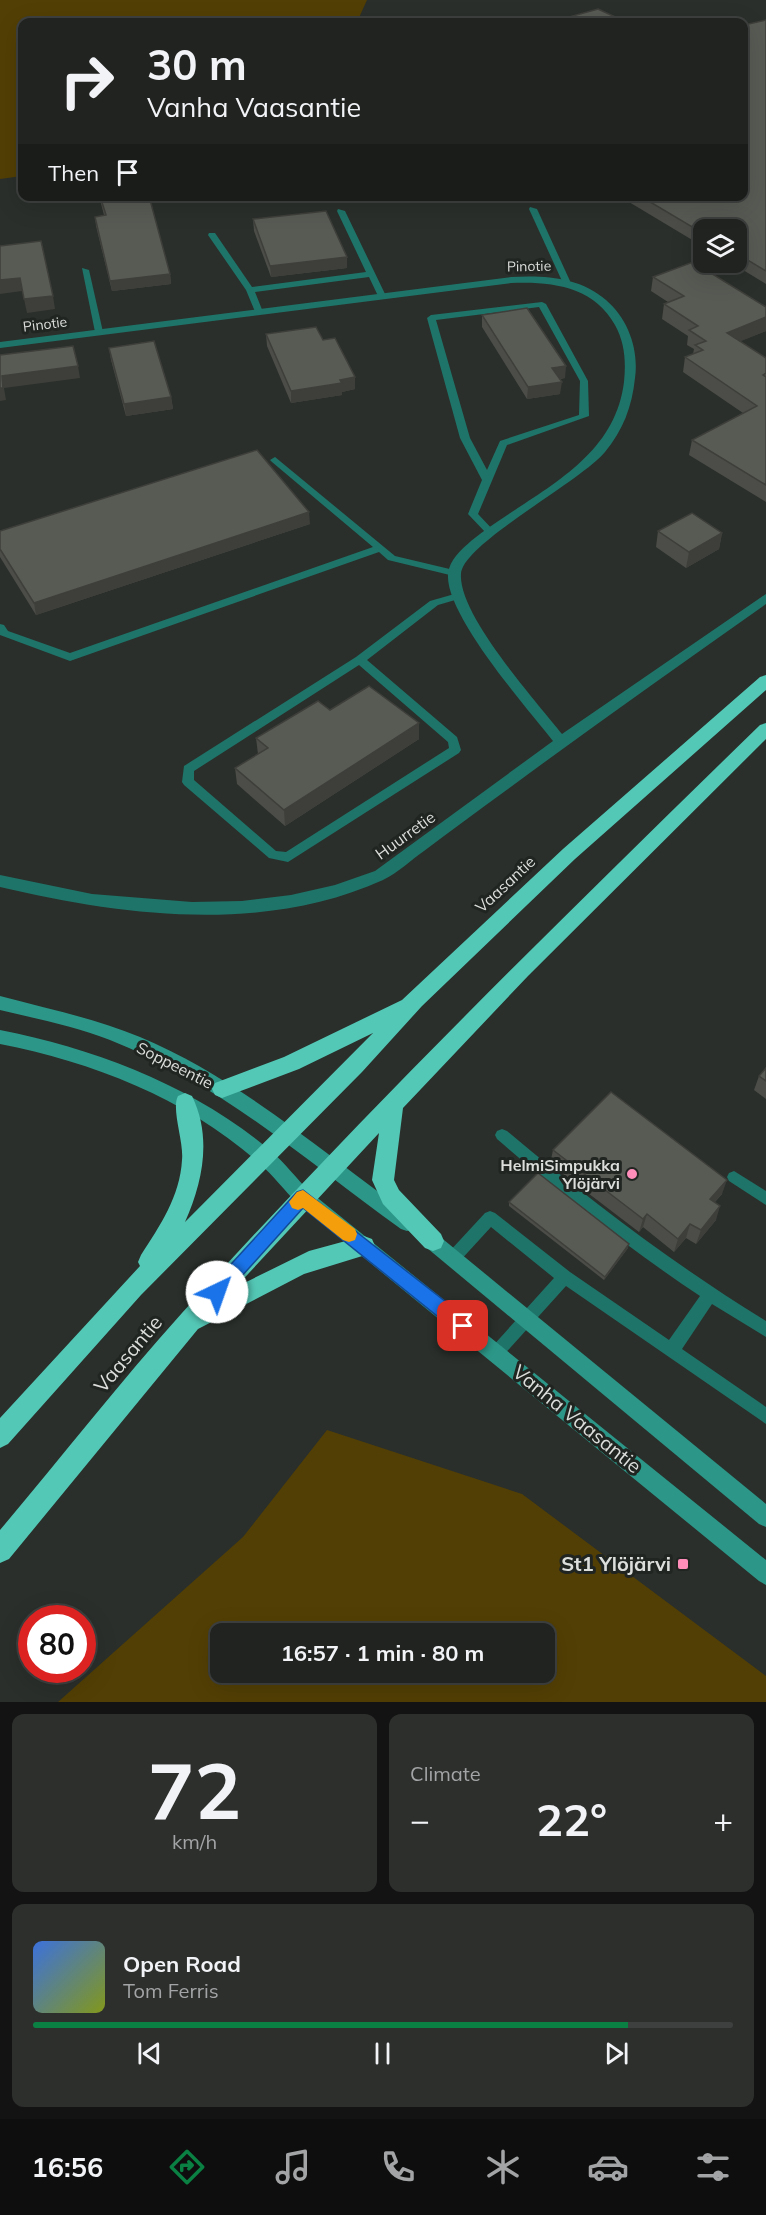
<!DOCTYPE html>
<meta charset="utf-8">
<style>
body{margin:0;font-family:Mulish,sans-serif;background:#2d2f2d;color:#f1f3f6;height:100vh;display:flex;flex-direction:column;font-size:22px;white-space:nowrap}
*{box-sizing:border-box;margin:0}
p{font-size:20px;color:#a2a4a5}
.icon{flex:none;width:33px;height:33px;fill:none;stroke:currentColor;stroke-width:2;stroke-linecap:round;stroke-linejoin:round}
.map{position:relative;height:1702px;overflow:hidden}
.drawer{display:flex;flex-direction:column;gap:12px;padding:12px;background:#121312;flex:1}
.drawer>*{flex:none}
.top-card{position:absolute;left:18px;top:18px;width:730px;height:183px;border-radius:12px;box-shadow:0 6px 24px #0002,0 0 0 2px #3d403e;background:#202320;color:#f1f3f6;overflow:hidden}
.buttons{position:absolute;left:693px;top:219px;display:grid;gap:12px}
.buttons a{display:grid;place-items:center;width:54px;height:54px;border-radius:12px;background:#202320;box-shadow:0 6px 24px #0002,0 0 0 2px #3d403e;font-size:30px}
.speed{position:absolute;left:18px;top:1605px;display:flex;gap:12px;font-size:30px;font-weight:700;text-align:center}
.speed>*{display:grid;place-content:center;width:78px;height:78px;border-radius:50%;background:#202320;box-shadow:0 6px 24px #0002,0 0 0 2px #3d403e;line-height:1}
.speed .limit{border:9px solid #d22;background:#fff;color:#111}
.pin{position:absolute;display:grid;place-items:center;width:51px;height:51px;color:#fff;margin:-26px;border-radius:12px;box-shadow:0 3px 9px #0006}
.me{position:absolute;width:66px;margin:-33px;rotate:42deg;stroke-linejoin:round;filter:drop-shadow(0 0 4px #0008)}
.turn{display:flex;align-items:center;gap:21px;height:126px;padding:0 30px;font-size:27px}
.turn .icon{width:78px;height:78px;stroke-width:2.5}
.turn b{display:block;font-size:42px;line-height:51px}
.then{display:flex;align-items:center;height:57px;padding:0 30px;background:#0003;gap:12px;font-size:22px}
.big{font-size:45px;font-weight:700;line-height:1.1}
.drawer .tile{flex:1;display:flex;flex-direction:column;justify-content:center;gap:9px;min-width:0;padding:0 21px;border-radius:12px;background:#2d2f2d}
.drawer .dial{align-items:center;gap:0}
.dial b{font-size:78px;line-height:1}
.song{display:flex;align-items:center;gap:18px}
.cover{width:72px;height:72px;border-radius:9px;background:linear-gradient(135deg,hsl(220 70% 55%),hsl(70 70% 35%))}
.played{height:6px;border-radius:3px;background:linear-gradient(90deg,#0b8043 85%,#3d403e 85%)}
.keys{display:flex;justify-content:space-around;direction:ltr}
.heat{display:flex;justify-content:space-between;align-items:center;font-size:33px;direction:ltr}
.drawer .tiles{flex:1;display:grid;gap:12px;grid-template-columns:1fr 1fr}
.tile:last-child{grid-column:span 2}
.trip{position:absolute;left:210px;top:1623px;width:345px;height:60px;border-radius:12px;background:#202320;box-shadow:0 6px 24px #0002,0 0 0 2px #3d403e;font-weight:700;line-height:60px;text-align:center}
.tabs{display:flex;height:96px;justify-content:space-around;align-items:center;background:#0d0e0d;color:#a2a4a5}
.tabs .icon{width:42px;height:42px}
.tabs .active{color:#0b8043}
.tabs b{font-size:27px;color:#f1f3f6}
.map>svg:first-child{display:block}
.green{fill:#523f05;fill-rule:evenodd}
.lines{fill:none;stroke-linecap:round;stroke-linejoin:round}
.lane{fill:#1f7469;fill-rule:evenodd}
.street{fill:#1f7469;fill-rule:evenodd}
.secondary{fill:#2c9788;fill-rule:evenodd}
.highway{fill:#54c8b6;fill-rule:evenodd}
.wall{fill:#4c4d48}
.shaded-wall{fill:#3e3f3b}
.building{fill:#585a54;stroke:#3e3f3b;stroke-width:1.5}
.route{fill:#1a73e8;stroke:#114b97;stroke-width:1.5}
.slow{fill:#f59e0b}
.poi-dot{fill:#ff8eba;stroke:#212522;stroke-width:2}
.labels{text-anchor:middle;stroke-width:6;stroke-linejoin:round;paint-order:stroke}
.far-street-label{font-size:14px;fill:#dbdedb;stroke:#212522}
.street-label{font-size:16px;fill:#dbdedb;stroke:#212522}
.poi-label{font-size:16px;font-weight:bold;fill:#dbdedb;stroke:#212522;text-anchor:end}
.near-street-label{font-size:20px;fill:#dbdedb;stroke:#212522}
.near-poi-label{font-size:20px;font-weight:bold;fill:#dbdedb;stroke:#212522;text-anchor:end}
</style>
<div class="map">
<svg width="766" height="1702" viewBox="0 0 766 1702">
<rect width="100%" height="100%" fill="#2a2f2b"/>
<g class="green">
<path d="M0 0H367L357 22H22V176L0 179Z"/>
<path d="M327 1430 522 1494 766 1676V1702H58L243 1537ZM220 1634H544V1672H220Z"/>
</g>
<g class="lines">
<g class="lane">
<path d="M530 207 537 209 570 281 569 283 562 281 529 209Z"/>
<path d="M338 209 345 211 386 296 385 298H379L369 277 255 292 263 312 256 314 246 290 208 235 209 233H215L252 287 366 272 337 211Z"/>
<path d="M82 268 89 270 103 332 102 334 95 332Z"/>
<path d="M542 302 546 304 588 381 589 416 507 445 478 514 495 532 490 535 487 534 468 514 482 480 460 438 427 318 431 315ZM539 307 580 381 579 415 500 441 487 470 470 438 436 320Z"/>
<path d="M275 457 395 556 458 571 459 573 454 576 388 560 379 552 70 661 0 635V624L4 625 8 631 70 653 373 547 272 462 270 460Z"/>
<path d="M458 593 463 596 462 598 438 605 367 660 457 737 461 750 459 753 288 862 269 858 184 785 182 782 184 766 356 657 430 601ZM359 665 448 742 449 748 286 852 276 851 194 780V771Z"/>
<path d="M502 1129 507 1131C589 1200 675 1265 766 1321V1337L712 1304 682 1349 766 1407V1424L566 1286 501 1358 496 1360 491 1358 488 1353 491 1348 554 1278 491 1227 458 1263 453 1265 448 1263 446 1258 448 1253 485 1213 490 1211 495 1213 570 1272 669 1340 700 1296C629 1249 562 1195 497 1139L495 1135 497 1131Z"/>
<path d="M734 1171 766 1191V1205L729 1181 727 1177 729 1173Z"/>
</g>
<path class="street" d="M511 277C544 275 580 277 606 300 628 319 639 349 635 378 632 407 623 430 605 452 580 482 462 544 461 574 458 615 536 701 562 734L766 594V604C680 665 593 726 508 789 480 809 452 830 424 851 411 860 398 873 383 880 264 934 123 916 0 887V875L92 894 192 902 242 901 291 895 335 885 375 871 553 741C527 708 445 615 448 574 449 560 462 549 471 541 529 494 614 465 624 382 626 362 625 343 615 325 594 286 550 281 511 283L0 348V342Z"/>
<g class="secondary">
<path d="M0 996C48 1009 94 1018 140 1037 242 1080 324 1154 413 1217L416 1223 413 1229 407 1231 401 1229C306 1161 220 1083 110 1040 75 1026 37 1019 0 1010Z"/>
<path d="M0 1030C97 1049 195 1087 271 1151 285 1163 296 1178 309 1191L766 1560V1585L759 1581 297 1203C284 1190 273 1175 259 1163 187 1099 93 1062 0 1044Z"/>
<path d="M427 1229 433 1231 766 1504V1527L759 1524 421 1243 418 1237 421 1231Z"/>
</g>
<g class="highway">
<path d="M766 675V690L575 859 422 1006 362 1072 141 1295 8 1444 0 1448V1418L140 1266 138 1262 141 1255C160 1226 180 1196 182 1160 184 1142 171 1109 178 1096L185 1093 192 1096C212 1137 203 1182 185 1222L373 1033 299 1069 222 1098 215 1095 212 1089 215 1083 284 1057 402 1000 563 849 760 677Z"/>
<path d="M766 723V739L528 976 403 1108 394 1180 399 1190 441 1234 444 1241 441 1248 433 1251 425 1248 383 1204 372 1180 379 1133 236 1287 309 1251 364 1236 372 1239 375 1246 372 1253 304 1274 198 1329 9 1559 0 1563V1530C61 1458 119 1383 182 1313 367 1109 563 917 760 725Z"/>
</g>
</g>
<g class="wall">
<path d="M766 20V284L730 262H736V230H704V247L619 196H744Z"/>
<path d="M99 196H149L170 274 171 284 112 291 96 226 95 217 104 215Z"/>
<path d="M253 219 347 257V268L271 277 254 231Z"/>
<path d="M653 277 766 307V331L740 341 766 358V502L689 455 692 440 743 413 683 372 685 357 693 354 694 349 687 345 688 336 662 319 664 304 668 302 651 291Z"/>
<path d="M482 315 565 378 560 379V394L527 399 482 327Z"/>
<path d="M266 334 323 340 355 389 342 392V395L291 403 267 346Z"/>
<path d="M109 348 171 397 173 409 126 416 111 360Z"/>
<path d="M310 524 36 615 0 557V531Z"/>
<path d="M658 531 722 533 719 549 686 568 656 547Z"/>
<path d="M330 710 419 739 285 826 237 784 235 768 258 754 256 738Z"/>
<path d="M766 1068V1099L754 1090 759 1076Z"/>
<path d="M553 1150 722 1194 715 1202 716 1220 696 1244 686 1238 674 1252 643 1227 639 1232 550 1164Z"/>
<path d="M509 1202 628 1248 604 1280 509 1206Z"/>
</g>
<g class="shaded-wall">
<path d="M347 257V268L271 277 270 266Z"/>
<path d="M170 274 171 284 112 291 110 281Z"/>
<path d="M20 278 22 291 0 294V280Z"/>
<path d="M53 296 55 309 27 313 24 299Z"/>
<path d="M766 317V331L724 348 727 333Z"/>
<path d="M78 366 80 378 4 388 6 400 0 401V388L2 376Z"/>
<path d="M566 366 565 378 551 380 552 368Z"/>
<path d="M355 377V389L342 392V395L291 403V391Z"/>
<path d="M562 382 560 394 527 399 528 387Z"/>
<path d="M171 397 173 409 126 416 124 404Z"/>
<path d="M309 512 310 524 36 615 34 603Z"/>
<path d="M722 533 719 549 686 568 689 552Z"/>
<path d="M419 723V739L285 826 284 810Z"/>
<path d="M727 1180 722 1194 705 1212 710 1199Z"/>
<path d="M720 1206 716 1220 696 1244 701 1230Z"/>
<path d="M647 1214 643 1227 639 1232 643 1219Z"/>
<path d="M690 1224 686 1238 674 1252 678 1239Z"/>
<path d="M629 1244 628 1248 604 1280 605 1277Z"/>
</g>
<g class="building">
<path d="M598 9 626 22H551Z"/>
<path d="M766 20V271L736 253V230H704V234L640 196H744V25Z"/>
<path d="M100 196H149L170 274 110 281 95 217 106 215Z"/>
<path d="M326 211 347 257 270 266 253 219Z"/>
<path d="M41 241 53 296 24 299 20 278 0 280V246Z"/>
<path d="M693 262 766 307V317L727 333 766 358V373L763 375 766 377V485L692 440 757 406 685 357 703 350 695 345 706 341 689 330 698 326 664 304 684 296 653 277Z"/>
<path d="M527 308 566 366 552 368 562 382 528 387 482 315Z"/>
<path d="M316 327 323 340 335 338 355 377 340 380 342 383 291 391 266 334Z"/>
<path d="M154 341 171 397 124 404 109 348Z"/>
<path d="M73 346 78 366 2 376 3 388H0V355Z"/>
<path d="M257 450 309 512 34 603 0 549V531Z"/>
<path d="M692 513 722 533 689 552 658 531Z"/>
<path d="M369 686 419 723 284 810 235 768 268 748 256 738 318 701 330 710Z"/>
<path d="M766 1068V1081L759 1076Z"/>
<path d="M611 1092 727 1180 710 1199 720 1206 701 1230 690 1224 678 1239 647 1214 643 1219 553 1150Z"/>
<path d="M538 1173 629 1244 605 1277 509 1202Z"/>
</g>
<path class="route" d="M303 1190 469 1320 471 1326 469 1332 463 1335 457 1332 303 1208 223 1297 217 1300 211 1297 208 1292 211 1286 297 1192Z"/>
<path class="slow" d="M303 1190 355 1229 357 1234 355 1240 349 1242 343 1240 303 1208 298 1210 292 1208 289 1202 297 1192Z"/>
<g class="poi-dot">
<circle cx="632" cy="1174" r="6"/>
<rect x="677" y="1558" width="12" height="12" rx="3"/>
</g>
<g class="labels">
<g class="far-street-label">
<text transform="translate(529 266) rotate(-1)" y="5">Pinotie</text>
<text transform="translate(45 324) rotate(-7)" y="5">Pinotie</text>
</g>
<g class="street-label">
<text transform="translate(405 835) rotate(-36)" y="6">Huurretie</text>
<text transform="translate(505 884) rotate(-43)" y="6">Vaasantie</text>
<text transform="translate(175 1065) rotate(27)" y="6">Soppeentie</text>
</g>
<g class="poi-label">
<text x="620" y="1171">HelmiSimpukka<tspan x="620" dy="18">Ylöjärvi</tspan></text>
</g>
<g class="near-street-label">
<text transform="translate(128 1354) rotate(-50)" y="7">Vaasantie</text>
<text transform="translate(577 1419) rotate(39)" y="7">Vanha Vaasantie</text>
</g>
<g class="near-poi-label">
<text x="671" y="1571">St1 Ylöjärvi</text>
</g>
</g>
</svg>
<div class="buttons">
<a><svg class="icon" aria-label="layers" viewBox="0 0 24 24"><path d="M12 4l9 5-9 5-9-5zM3 14l9 5 9-5"/></svg></a>
</div>
<div class="speed"><div class="limit">80</div></div>
<div class="pin" style="left:463px;top:1326px;background:#d93025"><svg class="icon" aria-label="arrive" viewBox="0 0 24 24"><path d="M6 21V4h12l-3 4 3 4H6"/></svg></div>
<svg class="me" style="left:217px;top:1292px" viewBox="-20 -20 40 40"><circle r="19" fill="#fff"/><path d="M0-13L10 11 0 6-10 11z" fill="#1a73e8"/></svg>
<div class="trip">16:57 · 1 min · 80 m</div>
<div class="top-card">
<div class="turn"><svg class="icon" aria-label="right" viewBox="0 0 24 24"><path d="M7 20v-9h11M14 6l5 5-5 5"/></svg><div><b>30 m</b>Vanha Vaasantie</div></div>
<div class="then">Then<svg class="icon" aria-label="arrive" viewBox="0 0 24 24"><path d="M6 21V4h12l-3 4 3 4H6"/></svg></div>
</div>
</div>
<section class="drawer">
<div class="tiles">
<div class="tile dial"><b>72</b><p>km/h</p></div>
<div class="tile"><p>Climate</p>
<div class="heat"><a>−</a><b class="big">22°</b><a>+</a></div>
</div>
<div class="tile">
<div class="song"><i class="cover"></i><div><b>Open Road</b><p>Tom Ferris</p></div></div>
<div class="played"></div>
<div class="keys"><svg class="icon" aria-label="previous" viewBox="0 0 24 24"><path d="M18 5L8 12l10 7zM5 5v14"/></svg><svg class="icon" aria-label="pause" viewBox="0 0 24 24"><path d="M8 5v14M16 5v14"/></svg><svg class="icon" aria-label="next" viewBox="0 0 24 24"><path d="M6 5l10 7-10 7zM19 5v14"/></svg></div>
</div>
</div>
</section>
<nav class="tabs">
<b>16:56</b>
<svg class="icon active" aria-label="directions" viewBox="0 0 24 24"><path d="M12 3l9 9-9 9-9-9zM9 14v-3h6M13 9l2 2-2 2"/></svg>
<svg class="icon" aria-label="music" viewBox="0 0 24 24"><path d="M9 18V5l10-2v13"/><circle cx="6" cy="18" r="3"/><circle cx="16" cy="16" r="3"/></svg>
<svg class="icon" aria-label="phone" viewBox="0 0 24 24"><path d="M5 4h4l2 5-3 2q2 4 5 5l2-3 5 2v4C11 20 4 13 5 4z"/></svg>
<svg class="icon" aria-label="climate" viewBox="0 0 24 24"><path d="M12 3v18M4 7l16 10M4 17L20 7"/></svg>
<svg class="icon" aria-label="car" viewBox="0 0 24 24"><path d="M5 17H2v-5l4-1 3-4h7l3 4 3 1v5h-3M9 17h6M6 11h13"/><circle cx="7" cy="17" r="2"/><circle cx="17" cy="17" r="2"/></svg>
<svg class="icon" aria-label="filters" viewBox="0 0 24 24"><path d="M4 7h16M4 17h16"/><circle cx="9" cy="7" r="2"/><circle cx="15" cy="17" r="2"/></svg>
</nav>
